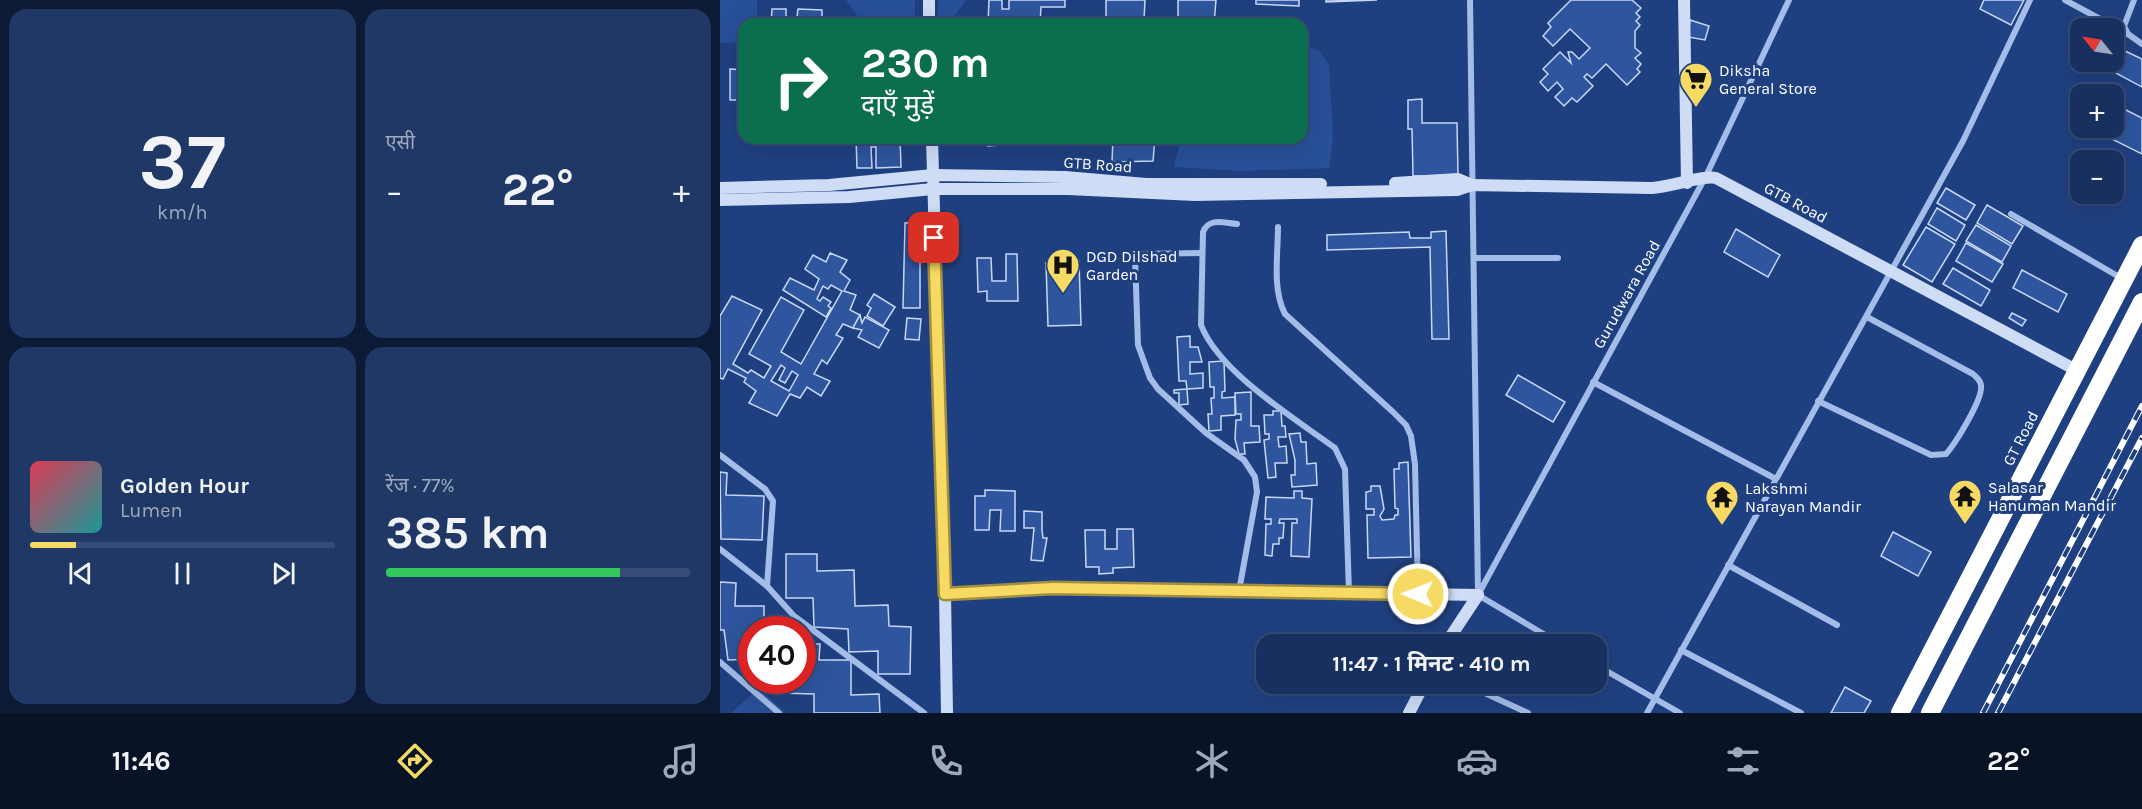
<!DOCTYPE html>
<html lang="hi">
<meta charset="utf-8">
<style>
body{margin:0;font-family:Karla,"Noto Sans Devanagari",sans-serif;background:#203866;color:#f1f3f6;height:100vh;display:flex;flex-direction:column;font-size:22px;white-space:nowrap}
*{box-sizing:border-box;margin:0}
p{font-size:20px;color:#9ea9bd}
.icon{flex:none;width:33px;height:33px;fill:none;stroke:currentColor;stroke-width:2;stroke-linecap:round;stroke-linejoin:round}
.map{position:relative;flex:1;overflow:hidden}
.details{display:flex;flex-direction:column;gap:9px;padding:9px;background:#0d1a35;width:720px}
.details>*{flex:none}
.banner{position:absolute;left:18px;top:18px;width:570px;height:126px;border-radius:18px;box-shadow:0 6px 24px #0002,0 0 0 2px #364b75;background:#0b6e4f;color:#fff;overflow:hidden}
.needle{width:39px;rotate:300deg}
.tools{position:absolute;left:1350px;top:18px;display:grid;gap:12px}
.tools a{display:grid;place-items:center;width:54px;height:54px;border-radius:12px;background:#173060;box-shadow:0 6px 24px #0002,0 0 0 2px #364b75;font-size:30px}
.speed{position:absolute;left:18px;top:616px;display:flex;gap:12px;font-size:30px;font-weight:700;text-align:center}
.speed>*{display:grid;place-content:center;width:78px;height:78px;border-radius:50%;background:#173060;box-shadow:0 6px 24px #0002,0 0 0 2px #364b75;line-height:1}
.speed .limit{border:9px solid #d22;background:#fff;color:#111}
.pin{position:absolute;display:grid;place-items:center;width:51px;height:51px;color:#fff;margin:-26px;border-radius:12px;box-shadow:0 3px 9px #0006}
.me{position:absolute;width:66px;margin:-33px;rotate:271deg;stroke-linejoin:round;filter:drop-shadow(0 0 4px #0008)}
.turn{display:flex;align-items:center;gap:21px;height:126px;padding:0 24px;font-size:27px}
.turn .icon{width:78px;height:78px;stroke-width:2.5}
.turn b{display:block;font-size:42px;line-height:51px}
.big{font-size:45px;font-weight:700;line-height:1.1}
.details .card{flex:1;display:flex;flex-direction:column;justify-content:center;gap:9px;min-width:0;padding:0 21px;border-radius:18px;background:#203866}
.details .dial{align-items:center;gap:0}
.dial b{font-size:78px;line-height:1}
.song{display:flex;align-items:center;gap:18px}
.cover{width:72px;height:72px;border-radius:9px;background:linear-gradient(135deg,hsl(350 70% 55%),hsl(180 70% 35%))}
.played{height:6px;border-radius:3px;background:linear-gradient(90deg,#f7da63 15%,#364b75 15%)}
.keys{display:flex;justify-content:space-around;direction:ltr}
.heat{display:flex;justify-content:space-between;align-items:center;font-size:33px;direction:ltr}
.charge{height:9px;border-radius:4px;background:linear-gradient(90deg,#34c759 77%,#364b75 0)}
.details .tiles{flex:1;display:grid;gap:9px;grid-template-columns:repeat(2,1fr)}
.trip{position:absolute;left:536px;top:634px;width:351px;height:60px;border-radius:18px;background:#173060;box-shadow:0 6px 24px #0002,0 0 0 2px #364b75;font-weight:700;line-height:60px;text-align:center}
.menu{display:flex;height:96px;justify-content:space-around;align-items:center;background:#091326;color:#9ea9bd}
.menu .icon{width:42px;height:42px}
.menu .current{color:#f7da63}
.menu b{font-size:27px;color:#f1f3f6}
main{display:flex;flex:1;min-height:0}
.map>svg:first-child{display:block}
.green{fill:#285098}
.building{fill:#2e559d;stroke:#c7d8f6;stroke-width:1.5;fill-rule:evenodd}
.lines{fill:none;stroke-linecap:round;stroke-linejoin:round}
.street{stroke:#a3bce8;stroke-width:6}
.secondary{stroke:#cedcf6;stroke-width:12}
.highway{stroke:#fff;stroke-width:18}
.rail-casing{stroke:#fff;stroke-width:6}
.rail{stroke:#1f4080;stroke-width:4;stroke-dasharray:11;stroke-linecap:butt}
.route-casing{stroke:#a18e40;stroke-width:15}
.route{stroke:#f7da63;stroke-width:10}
.labels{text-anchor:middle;stroke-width:6;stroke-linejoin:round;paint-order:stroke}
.poi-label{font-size:16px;fill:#fff;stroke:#1f4080;text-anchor:start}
.street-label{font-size:16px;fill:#fff;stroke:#1f4080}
</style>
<main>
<section class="details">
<div class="tiles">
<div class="card dial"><b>37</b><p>km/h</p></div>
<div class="card"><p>एसी</p>
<div class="heat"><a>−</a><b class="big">22°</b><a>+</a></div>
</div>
<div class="card">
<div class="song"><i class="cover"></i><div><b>Golden Hour</b><p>Lumen</p></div></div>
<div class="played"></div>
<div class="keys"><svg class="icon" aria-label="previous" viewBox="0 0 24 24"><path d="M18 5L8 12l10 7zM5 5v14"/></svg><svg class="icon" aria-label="pause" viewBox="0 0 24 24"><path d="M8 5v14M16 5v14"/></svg><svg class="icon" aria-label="next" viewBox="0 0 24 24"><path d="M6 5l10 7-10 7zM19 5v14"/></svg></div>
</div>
<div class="card"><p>रेंज · 77%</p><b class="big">385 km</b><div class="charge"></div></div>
</div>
</section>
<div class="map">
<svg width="1422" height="713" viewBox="0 0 1422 713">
<rect width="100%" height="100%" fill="#1f4080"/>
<g class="green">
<path d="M0 0H37V24H24V42L0 43Z"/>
<path d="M126 0H195V24H143Z"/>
<path d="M218 0H246L229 24H218Z"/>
<path d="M582 42 600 52 609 65 613 139 609 168 519 171 454 167 461 138H582Z"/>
<path d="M39 688 66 713H11Z"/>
</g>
<g class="building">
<path d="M269 0H282V9H289V0H345V7H321L320 24H268Z"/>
<path d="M386 0H425L424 20 406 24H361L360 20 386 19Z"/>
<path d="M458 0H496L494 24H458Z"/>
<path d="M536 0H579V6L536 4Z"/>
<path d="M606 0H657L606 2Z"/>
<path d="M851 0H912L921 8 916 13 920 17 916 21 920 25 915 31V48L921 53 915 58 921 64 917 69 920 72 907 85 886 64 872 78 867 74 864 77 873 86 857 102 852 98 844 106 835 97 843 89 837 82 828 91 820 82 828 74 823 69 840 52 851 63 848 52H852L859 59 870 48 850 29 833 46 823 36 831 27 828 23Z"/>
<path d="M1264 0H1304L1291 25 1260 9Z"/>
<path d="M52 9H66V17H77L78 9 102 10V20H95V24H51Z"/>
<path d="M970 20 989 26 985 40 968 37Z"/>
<path d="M1403 50 1422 59V87L1392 71Z"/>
<path d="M10 69 24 70V100H10Z"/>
<path d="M702 99V123H737L738 175 693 176 692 129H688V100Z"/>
<path d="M1394 104 1422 118V154L1370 128H1394Z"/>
<path d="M136 138H180L181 167 156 168V147H151L152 168H137Z"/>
<path d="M267 138H294V144L268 146Z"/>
<path d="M301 138H316V142L301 143Z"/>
<path d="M393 138H435L433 161 392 162Z"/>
<path d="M1226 188 1255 205 1246 220 1217 203Z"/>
<path d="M1267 205 1303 226 1292 244 1257 223Z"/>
<path d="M1217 208 1245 225 1236 241 1208 224Z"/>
<path d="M200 222V308H183L185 223Z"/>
<path d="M1256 225 1291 246 1282 262 1246 241Z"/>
<path d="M1206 227 1235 244 1212 282 1183 265Z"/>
<path d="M1016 229 1060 255 1048 277 1004 252Z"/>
<path d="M726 231 729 339H712L710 247 607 250V235L689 232 690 238H711V232Z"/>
<path d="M1246 243 1283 264 1272 282 1236 261Z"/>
<path d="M110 253 127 260 120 272 130 280 124 291 136 295 130 310 140 315 133 328 123 324 116 335 123 338 107 364 102 360 94 374 110 381 101 396 87 387 80 398 70 394 57 416 29 403 36 391 24 382 26 378 8 369 3 379 0 378V316L12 296 42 310 13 364 28 373 31 370 44 378 51 366 29 354 61 297 84 310 61 352 81 364 122 291 111 285 108 289 103 286 97 299 100 301 103 297 111 302 108 306 111 308 106 317 63 290 70 278 94 290 99 279 85 269 93 255 106 262ZM61 365 65 368 59 380 65 383 72 371 78 375 69 391 51 381Z"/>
<path d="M286 254H297L298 301H267V291L258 292 257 258H271L272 281H286Z"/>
<path d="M359 261 361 325 328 326 326 263Z"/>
<path d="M1233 268 1270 290 1261 306 1223 284Z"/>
<path d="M1302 270 1347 294 1338 312 1293 288Z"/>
<path d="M154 294 175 307 163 326 147 316 151 308 147 305Z"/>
<path d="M1292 313 1306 320 1302 326 1289 318Z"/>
<path d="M140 315 142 323 145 317 169 330 159 348 138 337 142 330 133 328Z"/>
<path d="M187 318 201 319 199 340 185 339Z"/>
<path d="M470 336V347H478L482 362H470V374L483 373V388L467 389 468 404 459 405V393H454V390L467 389 466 381H459L457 337Z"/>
<path d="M504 361 505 391 502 392V398L515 397V415L501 416V430L489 431 488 414H492L491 398H494V387H490L489 362Z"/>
<path d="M798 375 845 402 833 422 786 395Z"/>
<path d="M531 392V426H539L540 442 524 443 525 454H519L515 439 516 420H521V414H516L515 393Z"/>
<path d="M553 411H561L562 426H565L566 437H558L559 447 566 446 567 463H555L556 477 548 478 544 440 549 439V434H545L544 415H553Z"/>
<path d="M580 433 581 442H586L587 464 596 463 597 485 572 487 571 475H575V460L569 434Z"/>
<path d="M688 462 691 557 648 558 647 515H654V509H646V492L651 491V486H660L664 509 660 516 662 520 674 519 675 515H678V509L675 508 674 469H679V463Z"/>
<path d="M0 472 7 473 6 495 44 496 42 540 1 539Z"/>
<path d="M265 490 295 491V531H280L281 510H270L269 530H255V496H265Z"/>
<path d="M574 491H582V498L592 499 589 557 571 556 572 523H577V519H560L559 523H564L563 538H559V544H553L552 556 545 555 546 524H551V519H545L546 497 574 498Z"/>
<path d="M304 511 322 512V530L323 538H327L323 561 311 560 314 528H304Z"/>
<path d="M397 529H413L414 567 393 568V573L379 574V567H366L365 530H385V549H397Z"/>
<path d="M1173 532 1211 552 1198 576 1161 556Z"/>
<path d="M66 554H97V571L134 570 135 606 168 605 169 626 191 627 190 674H158V651L129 652 128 629 94 627 93 598H66Z"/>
<path d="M0 582 16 583 15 606H44V630H32V659L8 660 4 630H0Z"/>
<path d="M82 644H100L99 660H131V695L159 694 160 713H94V694L59 693 60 681H82Z"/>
<path d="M1125 687 1151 701 1144 713H1111Z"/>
</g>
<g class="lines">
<g class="street">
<path d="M750 0 758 595 842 645"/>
<path d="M1345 0 1408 34"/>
<path d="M1414 0 1404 26 1408 34 1422 44"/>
<path d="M1291 214 1401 278"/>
<path d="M517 224C504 223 489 217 483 232L481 325C499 372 574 418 615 448L625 469 629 593"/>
<path d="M558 227C558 255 552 289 565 314L673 412 686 425 691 436 695 464 698 594"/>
<path d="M482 253 420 254 415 257 418 345 430 378 438 389 486 433 524 460 535 477 537 492 519 591"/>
<path d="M755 258H838"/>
<path d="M873 382 1056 479"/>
<path d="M1098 401 1211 455 1226 454C1235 444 1263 399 1261 386 1261 380 1256 377 1253 374L1147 317"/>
<path d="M0 455 45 489 53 501 47 586"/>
<path d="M0 549 47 586 74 616 204 713"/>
<path d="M1008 565 1117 625"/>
<path d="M758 595 986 176 1069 0"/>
<path d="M961 650 1081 713"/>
<path d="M0 662 59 713"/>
<path d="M876 665 960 713"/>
<path d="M745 684 808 713"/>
<path d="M927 713 1243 141 1310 0"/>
</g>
<g class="secondary">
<path d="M209 0V24"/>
<path d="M964 0 967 183"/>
<path d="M212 138 225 594 333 588 758 595"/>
<path d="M675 183 738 179 752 185"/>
<path d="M0 188 109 185 213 175 345 177 426 184H601"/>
<path d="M0 200 129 197 213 189H348L475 195 737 190 752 185 932 188C950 187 983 175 996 178L1358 371"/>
<path d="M225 594 227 713"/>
<path d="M725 645 758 595"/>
<path d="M689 713 704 684"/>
</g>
<g class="highway">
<path d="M1180 713 1422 245"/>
<path d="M1210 713 1422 302"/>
</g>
<defs>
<g id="rail">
<path d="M1263 713 1422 406"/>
<path d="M1278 713 1422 438"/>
</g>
</defs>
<use href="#rail" class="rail-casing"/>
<use href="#rail" class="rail"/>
</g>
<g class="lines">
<defs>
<path id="route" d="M214 238 225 594 333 588 698 594"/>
</defs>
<use href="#route" class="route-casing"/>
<use href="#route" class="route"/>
</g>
<defs>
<symbol id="supermarket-pin" viewBox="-11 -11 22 30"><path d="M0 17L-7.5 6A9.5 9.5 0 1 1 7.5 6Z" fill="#f7da63" stroke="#1f4080"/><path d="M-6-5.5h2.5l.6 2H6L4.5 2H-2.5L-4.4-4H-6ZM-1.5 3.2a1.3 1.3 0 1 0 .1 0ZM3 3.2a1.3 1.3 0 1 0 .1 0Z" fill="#111"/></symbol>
<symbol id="hospital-pin" viewBox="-11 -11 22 30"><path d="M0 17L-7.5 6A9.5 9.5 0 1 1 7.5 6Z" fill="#f7da63" stroke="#1f4080"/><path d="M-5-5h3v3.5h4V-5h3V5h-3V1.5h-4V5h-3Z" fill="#111"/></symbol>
<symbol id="temple-pin" viewBox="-11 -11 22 30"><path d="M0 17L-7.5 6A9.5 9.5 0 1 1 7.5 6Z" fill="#f7da63" stroke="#1f4080"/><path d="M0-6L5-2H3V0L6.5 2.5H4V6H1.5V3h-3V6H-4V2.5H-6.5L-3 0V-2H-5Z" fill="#111"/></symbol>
</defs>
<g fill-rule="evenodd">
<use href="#supermarket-pin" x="957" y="60" width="38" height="52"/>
<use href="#hospital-pin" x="324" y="246" width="38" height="52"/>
<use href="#temple-pin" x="1226" y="477" width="38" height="52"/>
<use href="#temple-pin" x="983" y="478" width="38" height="52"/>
</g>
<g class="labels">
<g class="poi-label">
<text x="999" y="76">Diksha<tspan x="999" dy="18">General Store</tspan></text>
<text x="366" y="262">DGD Dilshad<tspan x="366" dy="18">Garden</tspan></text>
<text x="1268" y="493">Salasar<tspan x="1268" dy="18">Hanuman Mandir</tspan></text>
<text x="1025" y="494">Lakshmi<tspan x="1025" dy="18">Narayan Mandir</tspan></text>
</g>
<g class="street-label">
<text transform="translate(378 164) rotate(4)" y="6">GTB Road</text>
<text transform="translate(1076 202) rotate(28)" y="6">GTB Road</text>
<text transform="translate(906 294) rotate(-61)" y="6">Gurudwara Road</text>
<text transform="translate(1300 438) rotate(-63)" y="6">GT Road</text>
</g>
</g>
</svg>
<div class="tools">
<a><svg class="needle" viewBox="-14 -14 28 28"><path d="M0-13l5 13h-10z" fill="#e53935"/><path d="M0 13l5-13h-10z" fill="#9ea9bd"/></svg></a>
<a>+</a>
<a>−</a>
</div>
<div class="speed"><div class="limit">40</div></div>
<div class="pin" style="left:214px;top:238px;background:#d93025"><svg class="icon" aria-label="arrive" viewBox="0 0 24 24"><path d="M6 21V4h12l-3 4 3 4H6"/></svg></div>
<svg class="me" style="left:698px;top:594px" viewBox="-20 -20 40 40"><circle r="17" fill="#f7da63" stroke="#fff" stroke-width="3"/><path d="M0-11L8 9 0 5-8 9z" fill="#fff"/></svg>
<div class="trip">11:47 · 1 मिनट · 410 m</div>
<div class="banner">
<div class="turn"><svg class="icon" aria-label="right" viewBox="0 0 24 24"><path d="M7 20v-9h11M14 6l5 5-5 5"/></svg><div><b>230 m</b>दाएँ मुड़ें</div></div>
</div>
</div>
</main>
<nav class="menu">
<b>11:46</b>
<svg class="icon current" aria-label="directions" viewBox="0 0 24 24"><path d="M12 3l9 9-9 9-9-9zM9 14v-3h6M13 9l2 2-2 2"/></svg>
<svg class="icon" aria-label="music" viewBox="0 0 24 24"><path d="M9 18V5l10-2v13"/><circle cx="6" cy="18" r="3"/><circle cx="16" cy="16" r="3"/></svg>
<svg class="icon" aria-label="phone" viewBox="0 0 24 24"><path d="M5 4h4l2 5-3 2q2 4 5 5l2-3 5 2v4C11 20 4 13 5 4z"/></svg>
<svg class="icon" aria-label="climate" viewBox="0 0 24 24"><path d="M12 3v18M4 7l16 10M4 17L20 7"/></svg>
<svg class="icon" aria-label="car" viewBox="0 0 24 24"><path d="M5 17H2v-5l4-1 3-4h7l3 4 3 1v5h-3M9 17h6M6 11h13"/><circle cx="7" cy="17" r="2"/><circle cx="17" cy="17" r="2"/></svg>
<svg class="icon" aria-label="filters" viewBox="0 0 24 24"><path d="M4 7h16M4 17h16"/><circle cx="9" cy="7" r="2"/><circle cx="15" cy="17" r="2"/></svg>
<b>22°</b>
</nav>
